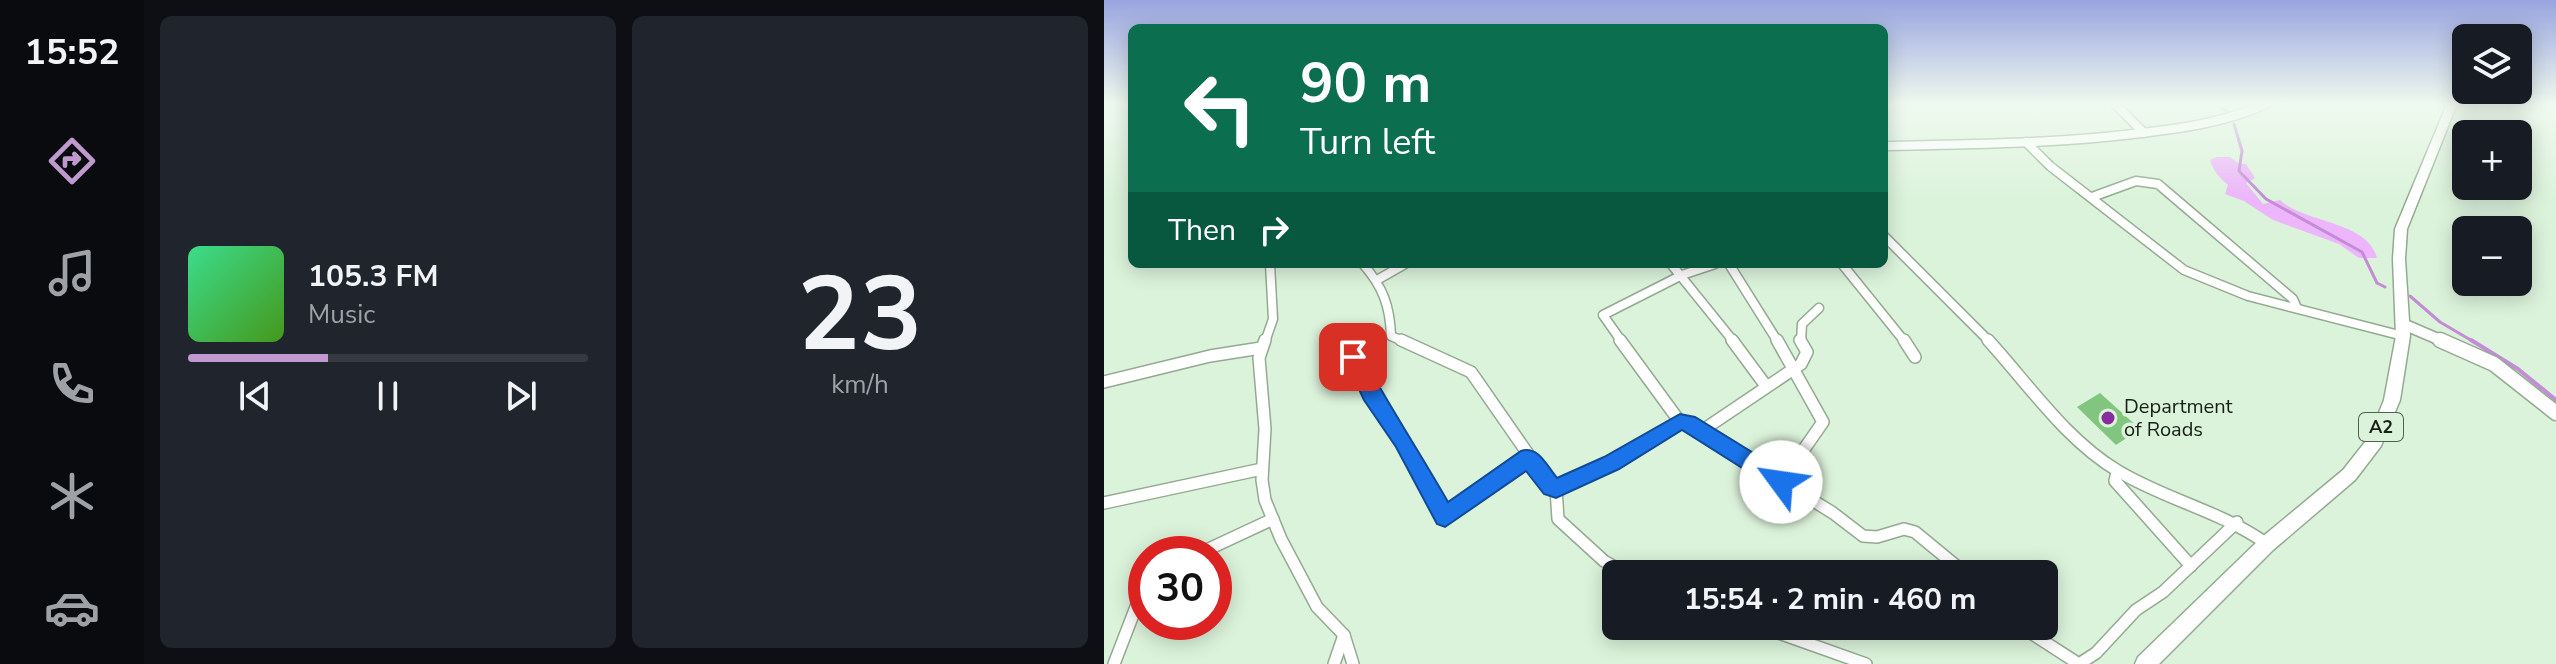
<!DOCTYPE html>
<meta charset="utf-8">
<style>
body{margin:0;font-family:"Nunito Sans",sans-serif;background:#20242c;color:#f1f3f6;height:100vh;display:flex;flex-direction:column;font-size:30px;white-space:nowrap}
*{box-sizing:border-box;margin:0}
p{font-size:26px;color:#9ea1a6}
.icon{flex:none;width:44px;height:44px;fill:none;stroke:currentColor;stroke-width:2;stroke-linecap:round;stroke-linejoin:round}
.map{position:relative;flex:1;overflow:hidden}
.side{display:flex;flex-direction:column;gap:16px;padding:16px;background:#0d0f14;width:960px}
.side>*{flex:none}
.banner{position:absolute;left:24px;top:24px;width:760px;height:244px;border-radius:12px;box-shadow:0 4px 20px #0003;background:#0b6e4f;color:#fff;overflow:hidden}
.controls{position:absolute;left:1348px;top:24px;display:grid;gap:16px}
.controls a{display:grid;place-items:center;width:80px;height:80px;border-radius:12px;background:#171b24;box-shadow:0 4px 20px #0003;font-size:40px}
.speed{position:absolute;left:24px;top:536px;display:flex;gap:16px;font-size:40px;font-weight:700;text-align:center}
.speed>*{display:grid;place-content:center;width:104px;height:104px;border-radius:50%;background:#171b24;box-shadow:0 4px 20px #0003;line-height:1}
.speed .limit{border:12px solid #d22;background:#fff;color:#111}
.pin{position:absolute;display:grid;place-items:center;width:68px;height:68px;color:#fff;margin:-34px;border-radius:16px;box-shadow:0 4px 12px #0006}
.me{position:absolute;width:88px;margin:-44px;rotate:301deg;stroke-linejoin:round;filter:drop-shadow(0 0 6px #0008)}
.turn{display:flex;align-items:center;gap:28px;height:168px;padding:0 40px;font-size:36px}
.turn .icon{width:104px;height:104px;stroke-width:2.5}
.turn b{display:block;font-size:56px;line-height:68px}
.then{display:flex;align-items:center;height:76px;padding:0 40px;background:#0003;gap:16px;font-size:30px}
.side .card{flex:1;display:flex;flex-direction:column;justify-content:center;gap:12px;min-width:0;padding:0 28px;border-radius:12px;background:#20242c}
.side .dial{align-items:center;gap:0}
.dial b{font-size:104px;line-height:1}
.song{display:flex;align-items:center;gap:24px}
.cover{width:96px;height:96px;border-radius:12px;background:linear-gradient(135deg,hsl(150 70% 55%),hsl(100 70% 35%))}
.played{height:8px;border-radius:4px;background:linear-gradient(90deg,#c09ace 35%,#363941 35%)}
.keys{display:flex;justify-content:space-around;direction:ltr}
.side .tiles{flex:1;display:grid;gap:16px;grid-template-columns:repeat(2,1fr)}
.trip{position:absolute;left:498px;top:560px;width:456px;height:80px;border-radius:12px;background:#171b24;box-shadow:0 4px 20px #0003;font-weight:700;line-height:80px;text-align:center}
main{display:flex;flex:1;min-height:0}
.menu{display:flex;flex-direction:column;width:144px;justify-content:space-around;align-items:center;background:#090b0e;color:#9ea1a6}
.menu .icon{width:56px;height:56px}
.menu .on{color:#c09ace}
.menu b{font-size:36px;color:#f1f3f6}
.map>svg:first-child{display:block}
.green{fill:#ecb5fc}
.lines{fill:none;stroke-linecap:round;stroke-linejoin:round}
.stream-far1{stroke:#c48cd5;stroke-width:3}
.stream{stroke:#c48cd5;stroke-width:4}
.building{fill:#82c57f}
.minor-far1-casing{stroke:#94a992;stroke-width:11}
.minor-casing{stroke:#94a992;stroke-width:14}
.secondary-far1-casing{stroke:#94a992;stroke-width:13}
.secondary-casing{stroke:#94a992;stroke-width:17}
.primary-casing{stroke:#94a992;stroke-width:3}
.minor-far1{stroke:#fff;stroke-width:8}
.minor{stroke:#fff;stroke-width:11}
.secondary-far1{stroke:#fff;stroke-width:10}
.secondary{stroke:#fff;stroke-width:14}
.primary{fill:#fff;fill-rule:evenodd}
.route{fill:#1a73e8;stroke:#114b97;stroke-width:2}
.poi-dot{fill:#852e9c;stroke:#dcf3db;stroke-width:3}
.labels{text-anchor:middle;stroke-width:7;stroke-linejoin:round;paint-order:stroke}
.shield{fill:#dcf3db;stroke:#525f51;stroke-width:2}
.shield-label{font-size:18px;font-weight:bold;fill:#171f16}
.poi-label{font-size:20px;fill:#171f16;stroke:#dcf3db;text-anchor:start}
</style>
<main>
<nav class="menu">
<b>15:52</b>
<svg class="icon on" aria-label="directions" viewBox="0 0 24 24"><path d="M12 3l9 9-9 9-9-9zM9 14v-3h6M13 9l2 2-2 2"/></svg>
<svg class="icon" aria-label="music" viewBox="0 0 24 24"><path d="M9 18V5l10-2v13"/><circle cx="6" cy="18" r="3"/><circle cx="16" cy="16" r="3"/></svg>
<svg class="icon" aria-label="phone" viewBox="0 0 24 24"><path d="M5 4h4l2 5-3 2q2 4 5 5l2-3 5 2v4C11 20 4 13 5 4z"/></svg>
<svg class="icon" aria-label="climate" viewBox="0 0 24 24"><path d="M12 3v18M4 7l16 10M4 17L20 7"/></svg>
<svg class="icon" aria-label="car" viewBox="0 0 24 24"><path d="M5 17H2v-5l4-1 3-4h7l3 4 3 1v5h-3M9 17h6M6 11h13"/><circle cx="7" cy="17" r="2"/><circle cx="17" cy="17" r="2"/></svg>
</nav>
<section class="side">
<div class="tiles">
<div class="card">
<div class="song"><i class="cover"></i><div><b>105.3 FM</b><p>Music</p></div></div>
<div class="played"></div>
<div class="keys"><svg class="icon" aria-label="previous" viewBox="0 0 24 24"><path d="M18 5L8 12l10 7zM5 5v14"/></svg><svg class="icon" aria-label="pause" viewBox="0 0 24 24"><path d="M8 5v14M16 5v14"/></svg><svg class="icon" aria-label="next" viewBox="0 0 24 24"><path d="M6 5l10 7-10 7zM19 5v14"/></svg></div>
</div>
<div class="card dial"><b>23</b><p>km/h</p></div>
</div>
</section>
<div class="map">
<svg width="1452" height="664" viewBox="0 0 1452 664">
<rect width="100%" height="100%" fill="#dcf3db"/>
<path class="green" d="M1113 157H1126L1135 164H1142L1151 178 1142 183 1159 204 1176 200C1200 223 1264 221 1273 258H1255L1235 244 1169 220 1140 201 1121 194 1124 185C1115 177 1110 172 1106 160Z"/>
<g class="lines">
<g class="stream-far1">
<path d="M1111 104 1126 113"/>
<path d="M1130 124 1138 151 1135 171 1162 199 1258 252 1273 283 1281 287"/>
<path d="M1306 296 1336 322 1370 342"/>
</g>
<path class="stream" d="M1367 340 1414 369 1452 400"/>
</g>
<path class="building" d="M996 393 1036 429 1012 445 973 407Z"/>
<g class="lines">
<defs>
<g id="minor-far1">
<path d="M1011 104 1040 133"/>
<path d="M922 142 946 166 1080 270 1144 296 1299 336"/>
<path d="M780 146C866 144 952 144 1037 133 1080 128 1122 122 1162 104"/>
<path d="M988 197 1032 181 1054 184 1189 299 1193 308"/>
<path d="M780 236 886 342"/>
<path d="M259 264C279 287 286 306 287 336L301 342"/>
<path d="M567 264 630 342"/>
<path d="M625 264 674 342"/>
<path d="M738 264 801 342"/>
<path d="M273 280 301 264"/>
<path d="M161 342 169 319 166 264"/>
<path d="M518 342 499 315 578 275 611 264"/>
<path d="M697 342 698 324 715 308"/>
</g>
<g id="minor">
<path d="M161 340 155 358 161 429 158 480 161 500 177 539 213 607 240 635 249 664"/>
<path d="M297 340 367 372 447 487 452 489 454 519 500 561 523 574"/>
<path d="M516 340 576 422 584 423 729 513 759 536 773 537 800 529 811 532 862 574"/>
<path d="M628 340 662 386"/>
<path d="M673 340 719 422 677 482"/>
<path d="M800 340 811 357"/>
<path d="M884 340C925 385 962 440 1014 471 1062 500 1117 511 1163 544"/>
<path d="M249 357C276 412 311 463 341 517L424 457"/>
<path d="M0 382 106 356 157 348"/>
<path d="M596 432 697 364 703 352 696 340"/>
<path d="M1013 472 1011 481 1087 566"/>
<path d="M452 489 507 463 576 422"/>
<path d="M0 503 158 469"/>
<path d="M94 554 169 519"/>
<path d="M655 626 762 664"/>
<path d="M916 626 975 664 992 653 1032 610 1059 592 1133 522"/>
<path d="M10 664 42 581"/>
<path d="M230 664 240 635"/>
</g>
<path id="secondary-far1" d="M1299 324 1341 342"/>
<path id="secondary" d="M1336 340 1390 364 1452 413"/>
<path id="primary" d="M1343 104H1353L1303 229 1301 259 1306 336 1296 400 1277 446 1251 480 1169 550 1055 664H1031L1034 657 1157 538 1239 470 1265 437 1280 400 1292 336 1289 259 1291 229Z"/>
</defs>
<use href="#minor-far1" class="minor-far1-casing"/>
<use href="#minor" class="minor-casing"/>
<use href="#secondary-far1" class="secondary-far1-casing"/>
<use href="#secondary" class="secondary-casing"/>
<use href="#primary" class="primary-casing"/>
<use href="#minor-far1" class="minor-far1"/>
<use href="#minor" class="minor"/>
<use href="#secondary-far1" class="secondary-far1"/>
<use href="#secondary" class="secondary"/>
<use href="#primary" class="primary"/>
</g>
<linearGradient id="sky" x2="0" y2="1"><stop stop-color="#99a4e0"/><stop offset="0.53" stop-color="#effaef"/><stop offset="1" stop-color="#effaef" stop-opacity="0"/></linearGradient>
<rect width="1452" height="197" fill="url(#sky)"/>
<path class="route" d="M249 350 256 352C283 403 315 451 344 502L417 451C434 445 443 466 453 478L500 457 576 414 591 417 685 475 688 482 685 488 677 491 670 488 578 430 515 469 452 498 440 494 422 471 341 527 333 524 292 447 260 400 240 357Z"/>
<circle class="poi-dot" cx="1004" cy="418" r="8"/>
<g class="labels">
<rect class="shield" x="1255" y="413" width="44" height="28" rx="6"/>
<g class="shield-label">
<text x="1277" y="433">A2</text>
</g>
<g class="poi-label">
<text x="1020" y="413">Department<tspan x="1020" dy="23">of Roads</tspan></text>
</g>
</g>
</svg>
<div class="controls">
<a><svg class="icon" aria-label="layers" viewBox="0 0 24 24"><path d="M12 4l9 5-9 5-9-5zM3 14l9 5 9-5"/></svg></a>
<a>+</a>
<a>−</a>
</div>
<div class="speed"><div class="limit">30</div></div>
<div class="pin" style="left:249px;top:357px;background:#d93025"><svg class="icon" aria-label="arrive" viewBox="0 0 24 24"><path d="M6 21V4h12l-3 4 3 4H6"/></svg></div>
<svg class="me" style="left:677px;top:482px" viewBox="-20 -20 40 40"><circle r="19" fill="#fff"/><path d="M0-13L10 11 0 6-10 11z" fill="#1a73e8"/></svg>
<div class="trip">15:54 · 2 min · 460 m</div>
<div class="banner">
<div class="turn"><svg class="icon" aria-label="left" viewBox="0 0 24 24"><path d="M17 20v-9H6M10 6l-5 5 5 5"/></svg><div><b>90 m</b>Turn left</div></div>
<div class="then">Then<svg class="icon" aria-label="right" viewBox="0 0 24 24"><path d="M7 20v-9h11M14 6l5 5-5 5"/></svg></div>
</div>
</div>
</main>
